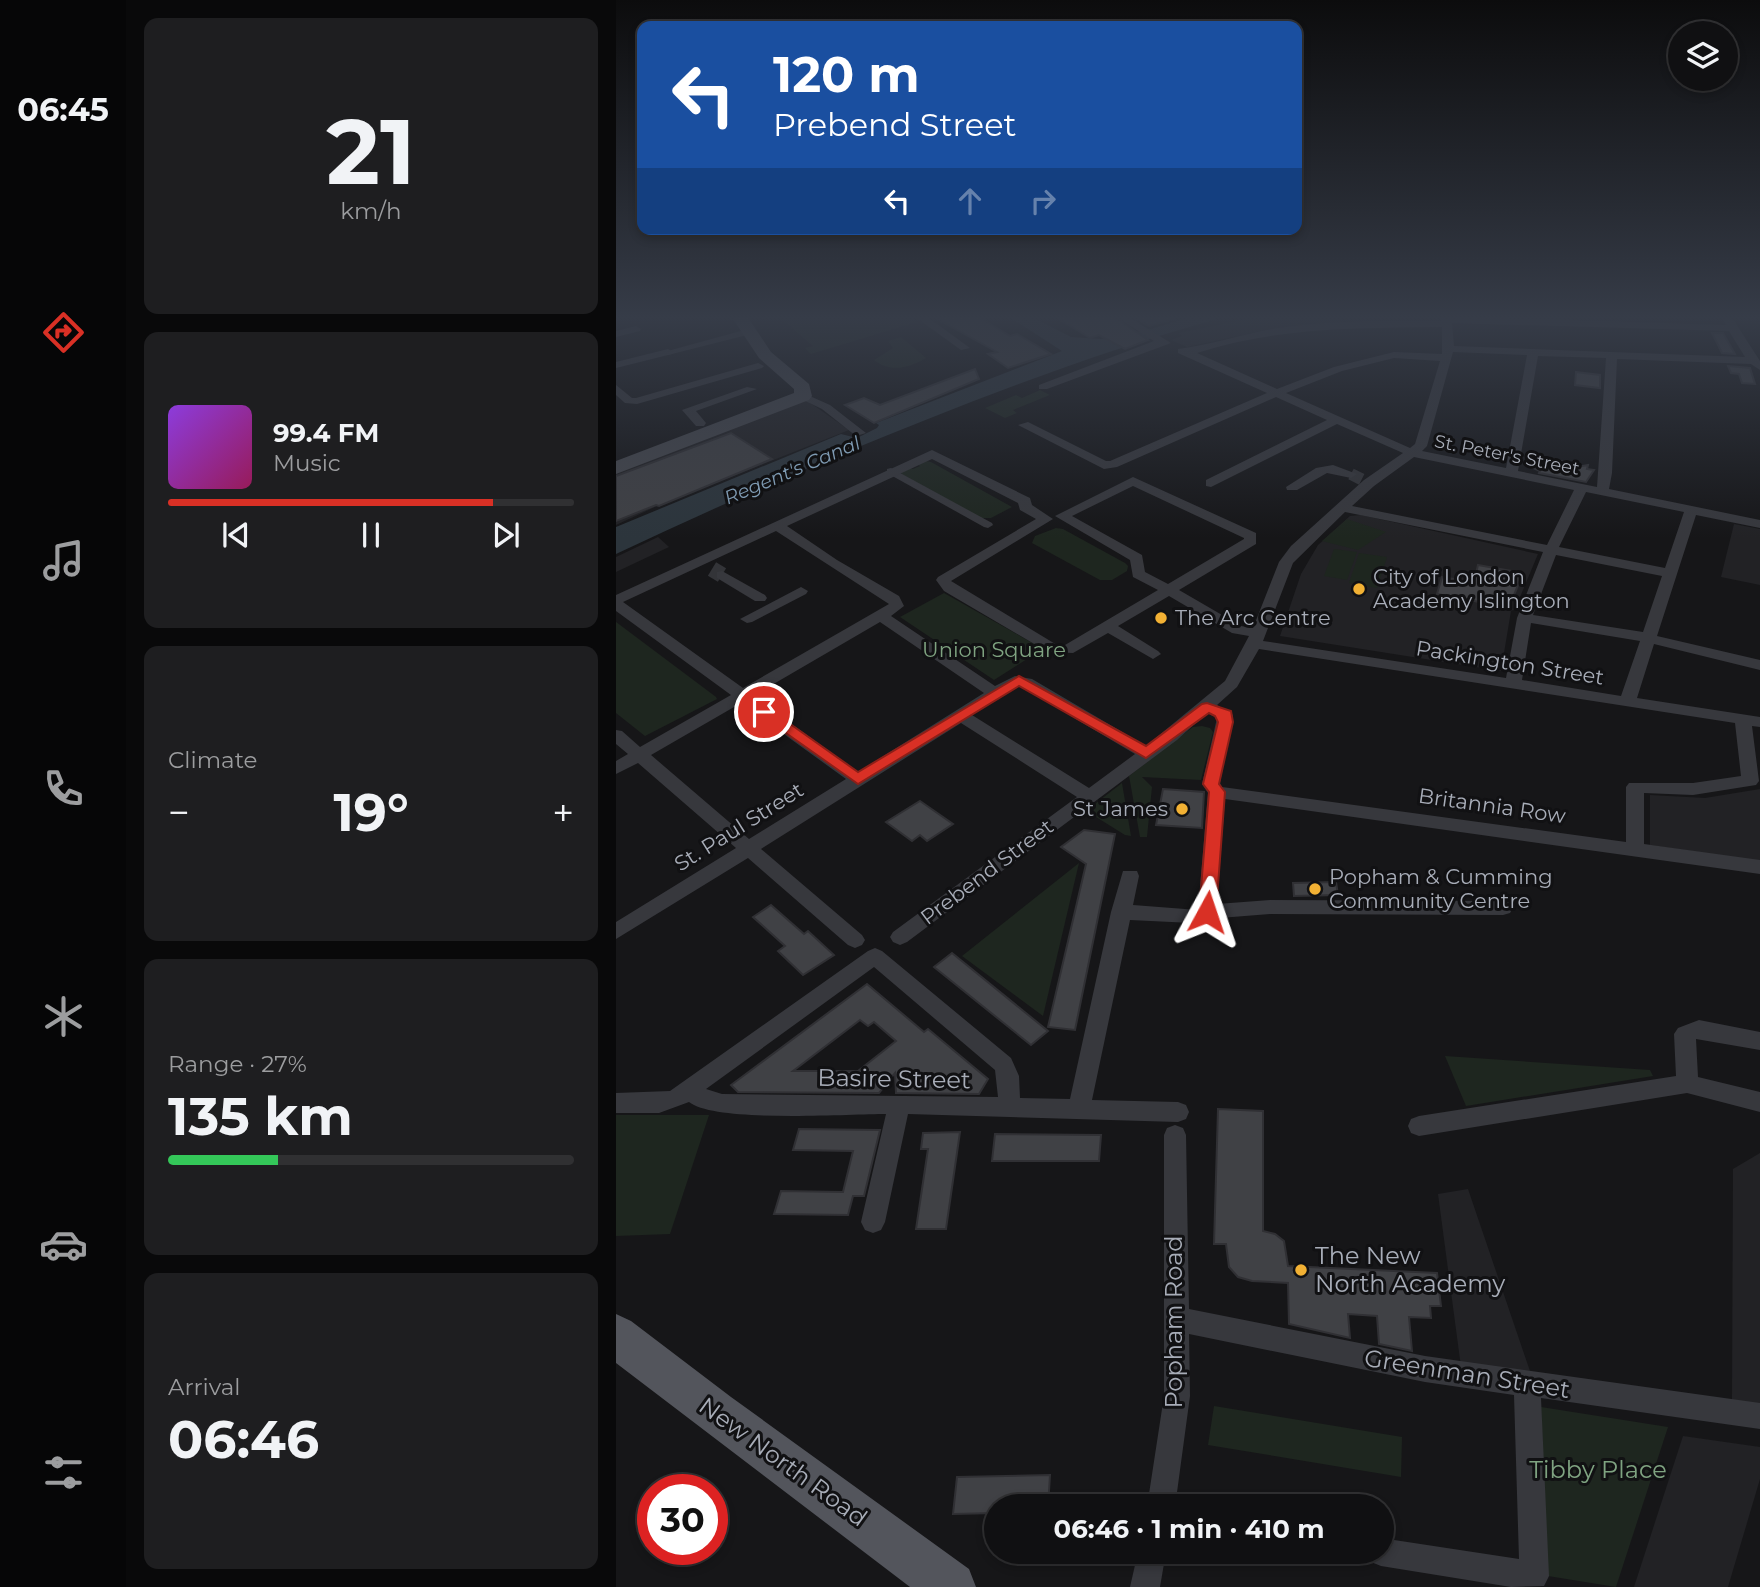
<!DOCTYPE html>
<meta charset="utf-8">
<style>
body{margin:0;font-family:Montserrat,sans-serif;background:#1e1e20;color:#f1f3f6;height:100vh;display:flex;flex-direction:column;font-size:26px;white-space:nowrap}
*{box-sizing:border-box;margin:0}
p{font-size:23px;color:#9c9d9f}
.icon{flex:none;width:38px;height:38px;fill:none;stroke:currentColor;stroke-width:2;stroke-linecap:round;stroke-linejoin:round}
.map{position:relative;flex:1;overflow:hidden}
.panel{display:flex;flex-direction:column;gap:18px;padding:18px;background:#09090a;width:490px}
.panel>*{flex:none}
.banner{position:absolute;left:21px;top:21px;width:665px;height:214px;border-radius:14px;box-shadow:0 4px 10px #0003,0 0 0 2px #303032;background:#1a4fa0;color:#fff;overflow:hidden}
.tools{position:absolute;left:1052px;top:21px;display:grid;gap:14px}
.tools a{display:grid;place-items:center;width:70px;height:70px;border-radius:50%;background:#101012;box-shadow:0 4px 10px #0003,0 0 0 2px #303032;font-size:35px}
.speed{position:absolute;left:21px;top:1474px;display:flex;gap:14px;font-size:35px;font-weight:700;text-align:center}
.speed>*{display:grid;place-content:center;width:91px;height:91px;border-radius:50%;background:#101012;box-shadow:0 4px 10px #0003,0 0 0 2px #303032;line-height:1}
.speed .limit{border:10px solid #d22;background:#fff;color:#111}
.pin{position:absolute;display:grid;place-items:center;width:60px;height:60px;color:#fff;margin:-30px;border:4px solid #fff;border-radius:50%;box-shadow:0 2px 7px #0007}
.me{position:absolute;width:77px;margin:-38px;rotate:5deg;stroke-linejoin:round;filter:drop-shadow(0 0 5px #0008)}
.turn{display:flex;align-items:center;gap:24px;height:147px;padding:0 21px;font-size:32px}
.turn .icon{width:91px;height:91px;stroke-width:2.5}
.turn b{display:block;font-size:49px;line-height:60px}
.lanes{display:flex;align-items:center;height:66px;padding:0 21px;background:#0003;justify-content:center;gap:35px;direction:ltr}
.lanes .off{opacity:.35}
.big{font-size:52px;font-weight:700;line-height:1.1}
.panel .card{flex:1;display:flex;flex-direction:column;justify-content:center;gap:10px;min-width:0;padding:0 24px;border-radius:14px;background:#1e1e20}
.panel .dial{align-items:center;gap:0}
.dial b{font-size:91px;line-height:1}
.song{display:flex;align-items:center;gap:21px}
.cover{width:84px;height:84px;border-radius:10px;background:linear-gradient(135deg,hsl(270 70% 55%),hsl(330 70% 35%))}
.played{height:7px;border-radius:4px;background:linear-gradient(90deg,#d93025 80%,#303032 80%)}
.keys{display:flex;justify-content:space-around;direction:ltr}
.heat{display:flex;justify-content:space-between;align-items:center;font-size:38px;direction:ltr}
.charge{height:10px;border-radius:5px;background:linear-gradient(90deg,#34c759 27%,#303032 0)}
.trip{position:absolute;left:368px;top:1494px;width:410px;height:70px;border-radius:35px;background:#101012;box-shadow:0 4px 10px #0003,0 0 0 2px #303032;font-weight:700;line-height:70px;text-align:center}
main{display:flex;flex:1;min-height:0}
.dock{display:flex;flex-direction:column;width:126px;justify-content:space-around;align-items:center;background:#060607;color:#9c9d9f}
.dock .icon{width:49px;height:49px}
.dock .active{color:#d93025}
.dock b{font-size:32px;color:#f1f3f6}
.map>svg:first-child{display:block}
.built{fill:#222225}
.green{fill:#1e261f}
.water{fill:#2c353c}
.building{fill:#404145;stroke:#303034;stroke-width:2;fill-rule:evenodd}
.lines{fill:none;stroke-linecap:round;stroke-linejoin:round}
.minor-tunnel-far1{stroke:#333438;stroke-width:12;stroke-dasharray:12 6;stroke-linecap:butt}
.minor-tunnel{stroke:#333438;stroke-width:16;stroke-dasharray:16 8;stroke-linecap:butt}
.pedestrian{fill:#37383d;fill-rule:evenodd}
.minor{fill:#37383d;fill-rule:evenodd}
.secondary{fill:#45474d;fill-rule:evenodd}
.primary{fill:#53555c;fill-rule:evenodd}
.route{fill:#d93025;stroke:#8d1f18;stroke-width:2}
.poi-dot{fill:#f2b134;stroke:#111113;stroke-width:2.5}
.labels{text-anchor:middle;stroke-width:6;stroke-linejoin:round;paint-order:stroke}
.far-street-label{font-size:18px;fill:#a8adb8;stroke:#111113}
.far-water-label{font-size:19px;font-style:italic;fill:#7f9bb3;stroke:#111113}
.poi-label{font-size:21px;fill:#a8adb8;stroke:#111113;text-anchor:start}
.park-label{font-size:21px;fill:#7fa381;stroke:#111113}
.street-label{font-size:21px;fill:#a8adb8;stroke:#111113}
.near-street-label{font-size:24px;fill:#a8adb8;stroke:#111113}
.near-poi-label{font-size:24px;fill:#a8adb8;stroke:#111113;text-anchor:start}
.near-park-label{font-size:24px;fill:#7fa381;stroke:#111113}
</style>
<main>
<nav class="dock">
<b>06:45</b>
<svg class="icon active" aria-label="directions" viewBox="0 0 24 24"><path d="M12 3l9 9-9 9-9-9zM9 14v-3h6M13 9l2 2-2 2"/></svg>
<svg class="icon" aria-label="music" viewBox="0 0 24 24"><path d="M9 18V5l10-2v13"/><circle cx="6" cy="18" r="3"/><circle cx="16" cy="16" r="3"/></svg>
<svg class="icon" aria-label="phone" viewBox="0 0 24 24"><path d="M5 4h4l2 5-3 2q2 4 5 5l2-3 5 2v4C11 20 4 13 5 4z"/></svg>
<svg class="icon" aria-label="climate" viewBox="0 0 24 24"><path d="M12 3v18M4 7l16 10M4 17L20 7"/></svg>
<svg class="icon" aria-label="car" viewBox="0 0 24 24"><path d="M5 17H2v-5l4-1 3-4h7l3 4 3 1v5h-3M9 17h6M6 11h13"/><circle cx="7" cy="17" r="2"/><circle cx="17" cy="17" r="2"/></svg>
<svg class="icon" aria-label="filters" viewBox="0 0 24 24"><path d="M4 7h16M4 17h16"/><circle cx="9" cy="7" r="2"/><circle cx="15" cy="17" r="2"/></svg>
</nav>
<section class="panel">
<div class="card dial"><b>21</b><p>km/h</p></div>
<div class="card">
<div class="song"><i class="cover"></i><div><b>99.4 FM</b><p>Music</p></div></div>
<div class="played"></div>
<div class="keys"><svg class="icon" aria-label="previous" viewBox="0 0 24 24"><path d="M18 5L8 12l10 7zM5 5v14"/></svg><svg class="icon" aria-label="pause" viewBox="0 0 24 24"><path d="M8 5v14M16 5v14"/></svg><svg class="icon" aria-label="next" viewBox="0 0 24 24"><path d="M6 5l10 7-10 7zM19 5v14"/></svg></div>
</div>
<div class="card"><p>Climate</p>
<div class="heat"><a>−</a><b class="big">19°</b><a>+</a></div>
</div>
<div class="card"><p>Range · 27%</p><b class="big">135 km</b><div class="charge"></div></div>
<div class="card"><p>Arrival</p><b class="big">06:46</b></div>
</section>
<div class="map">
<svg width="1144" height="1587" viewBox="0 0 1144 1587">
<rect width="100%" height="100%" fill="#161618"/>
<g class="built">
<path d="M645 316H725L728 323 650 330 571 347 555 340 566 336 563 333Z"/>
<path d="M190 400 233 430 41 506 0 525V472Z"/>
<path d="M745 515 922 554 899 609 895 611 885 671 664 636 685 574 702 545 734 516Z"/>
<path d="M1118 524 1144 529V585L1105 577Z"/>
<path d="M42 537 53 547 0 572V557Z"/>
<path d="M1144 789V861L1034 845V795L1089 798Z"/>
<path d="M1144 1153V1406L1116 1400 1117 1169Z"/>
<path d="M852 1189 916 1377 845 1367 822 1194Z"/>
<path d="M1067 1436 1144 1447V1479L1112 1587H1018Z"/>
</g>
<g class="green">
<path d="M162 316H292L301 322 195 354 189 348 197 346Z"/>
<path d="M285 337 310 358C294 368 274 373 258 360L277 348 272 341Z"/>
<path d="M424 390 434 395 397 410 401 413 389 418 369 408 400 395 406 398Z"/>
<path d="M310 461 315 462 396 507 375 518H365L286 475 285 472 292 467 297 469 304 466 300 463Z"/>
<path d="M731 519 770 532 742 550 706 541Z"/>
<path d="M440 528 447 529 509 563 512 566 511 571 496 580H484L416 543 419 536Z"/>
<path d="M718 549 741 552 731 580 708 576Z"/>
<path d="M743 553 771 557 761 588 733 583Z"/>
<path d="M328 593 427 649 378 680 284 617Z"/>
<path d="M0 622 100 697 101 699 29 736 0 713Z"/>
<path d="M586 726 594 728 597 732 585 780 526 777 536 787 531 837H524L513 776 577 727Z"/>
<path d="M506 783 515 836 509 835 477 815 479 804Z"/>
<path d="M463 863 427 1016 346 956Z"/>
<path d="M829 1056 1034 1070 1037 1076 850 1106Z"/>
<path d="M0 1115H93L54 1234 0 1236Z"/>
<path d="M598 1406 786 1437 785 1477 592 1445Z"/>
<path d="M925 1407 1052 1427 1000 1587 932 1576Z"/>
</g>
<path class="water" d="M392 316H414L455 337 485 339 535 329 578 316H613C510 343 411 380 312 419 206 461 103 505 0 554V527L225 434 241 438 261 428 263 425 260 423 446 351Z"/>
<g class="building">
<path d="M316 316H361L394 336 401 334 435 354 392 368 372 354 381 352Z"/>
<path d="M438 316H497L532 340 509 349 483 335 474 338Z"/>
<path d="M516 316H557L558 319 533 326Z"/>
<path d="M1096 333H1107L1119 354 1106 353Z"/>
<path d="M1112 366 1134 368 1139 384 1126 383 1123 374 1115 373Z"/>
<path d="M359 369 363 379 258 423 229 405 248 398 264 405Z"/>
<path d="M960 372 984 375V388L959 385Z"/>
<path d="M115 433 156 459 43 506 40 505 0 521V476Z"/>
<path d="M921 456 945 461 938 471 972 465 971 469 978 470 970 482 923 473 924 471 915 467Z"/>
<path d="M862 565 907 573 896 600 892 599 890 607 821 594 826 577 858 582Z"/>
<path d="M547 789 588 792 586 828 540 825Z"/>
<path d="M304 801 337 824 311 841 304 835 296 841 270 822Z"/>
<path d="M468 830 499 834 459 1030 432 1027 470 864 445 847Z"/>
<path d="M720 882 722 895 678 896 677 883Z"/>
<path d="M155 905 188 934 192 931 218 955 187 975 162 951 169 946 137 917Z"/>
<path d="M336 953 432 1031 415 1045 318 967Z"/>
<path d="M251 984 308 1032 312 1029 372 1079 363 1094 280 1093 279 1073 263 1093 122 1092 115 1085ZM244 1020 252 1026 258 1022 280 1041 242 1071H177Z"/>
<path d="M602 1109 647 1111V1231L659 1234 668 1241 672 1266 821 1273 825 1306H814L815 1318 793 1317 796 1351 763 1344 761 1316 732 1314 734 1338 673 1324 672 1283 636 1281 622 1277 613 1267 610 1244H598Z"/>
<path d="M183 1129 264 1130 248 1196H237L232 1215 158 1214 165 1191 227 1192 237 1151 177 1150Z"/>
<path d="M344 1132 330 1229H300L312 1149H305L307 1133Z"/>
<path d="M379 1134 485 1135 483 1161H376Z"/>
<path d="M434 1475 432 1507H380V1513L337 1514 341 1477Z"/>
</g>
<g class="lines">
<path class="minor-tunnel-far1" d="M735 474 747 480"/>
<path class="minor-tunnel" d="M96 569 106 575"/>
<g class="pedestrian">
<path d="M132 329 136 332 135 334 52 355 48 352Z"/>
<path d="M275 468 376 523 377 525 372 528 368 527 271 473V469Z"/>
</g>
<g class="minor">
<path d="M27 316H40L35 319Z"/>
<path d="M298 316H310L354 348 345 350Z"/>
<path d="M499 316H511L555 343 431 389H423V385L538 341Z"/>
<path d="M825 316 1110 325 1106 318 1115 316 1144 361V370L1135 364 1001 359 996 473 993 489 1144 520V528L1080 515 1041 636 1144 660V670L1038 644 1021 698 1144 717V727L1136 726 1143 781 1140 785 1077 795 1028 793V844L1144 860V874L609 799 601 904 654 900 887 901 894 903 897 908 894 913 887 915 654 914 591 919 585 917 576 923 514 920 476 1100 562 1102 570 1105 573 1112 570 1119 562 1122 292 1114 269 1222 265 1230 257 1233 249 1230 245 1222 270 1114C231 1114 99 1123 73 1102L43 1113H0V1093L54 1091 252 951 259 948 266 951 395 1058 403 1076 404 1098 454 1099 495 912 507 871H521L523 876 517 905 582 910 592 793 586 784 601 718 591 713 561 740 291 942 284 945 277 942 274 937 277 932 461 797 345 723 145 849 246 935 249 940 246 945 239 948 232 945 132 858 0 939V922L120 848 22 763 0 774V761L12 754 0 744V730L6 731 24 747 115 695 0 611V595L316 450 414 498 416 505 437 519 335 581 441 645H449L542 590 517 577 514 560 439 516 517 477 640 533V544L563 590 625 626 637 628 663 562 675 546 748 480 787 453 721 424 595 487 590 486V480L711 420 660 397 501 467 488 469 402 425 412 422 490 461H494L651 393 562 353V349C595 345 629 333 662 328 716 320 771 321 825 321ZM836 323 1113 331 1129 357 838 346ZM826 327V354L778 352 718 367 661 389 581 353C660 327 743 328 826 327ZM837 352 911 355 890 468 806 451 811 446ZM922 356 990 358 981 487 902 471ZM778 358 824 361 799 444 794 448 670 393 726 371ZM798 457 958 490 931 545 736 506 758 486ZM316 459 402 503 404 510 420 519 322 577 320 580 328 591 432 652 457 653 492 633 537 659 545 654 542 651 502 626 553 596 616 633 633 636 609 681 530 746 416 679 399 676 379 686 275 616 288 606 283 596 221 560 171 526ZM517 486 628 538V539L552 584 529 572 526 555 456 516ZM970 492 1068 512 1049 568 943 547ZM729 512 927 552 901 618 890 678 647 641 677 563ZM160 531 273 604 127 688 7 602ZM940 555 1046 576 1027 632 917 615ZM264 622 368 693 242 772 137 696ZM915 623 1024 641 1005 696 906 680ZM643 649 1119 723 1125 776 1077 783H1013L1010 787V842L606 787 604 783 617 715 601 705 621 687ZM402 686 406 687 519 754 473 788 356 715ZM125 703 230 779 133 839 35 755ZM258 967 379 1070 382 1097 106 1094 90 1089Z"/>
<path d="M20 326 25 329 24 331 0 337V331Z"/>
<path d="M52 349 57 352 56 354 0 368V362Z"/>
<path d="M142 363 148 366 146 368 21 404 9 403 0 395V385L16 398H20Z"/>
<path d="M131 387 141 389 80 411 90 423 88 426H80L66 410Z"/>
<path d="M187 393 214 405 250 433 240 436 206 409 183 398 181 396Z"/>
<path d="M717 465 741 474 735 478 711 473 681 490H671L670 487 700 468Z"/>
<path d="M106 571 149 595 151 598 149 601H139L101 578V572Z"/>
<path d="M185 587 192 591 190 594 136 622 131 623 124 619Z"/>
<path d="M1083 1020 1144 1032V1050L1080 1039 1082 1077 1144 1092V1112L1071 1093 803 1136 795 1133 792 1126 795 1119 803 1116 1060 1076 1058 1034 1062 1028Z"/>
<path d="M559 1125 567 1128 570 1135 573 1309 809 1356 1144 1403V1429L925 1398 933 1576 928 1586 895 1587 765 1566 755 1562 751 1552H765V1538L903 1559 898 1395 809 1382 573 1334 574 1396 559 1507H531L548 1396V1135L551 1128Z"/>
<path d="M522 1552H550L544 1587H514Z"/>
</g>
<path class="secondary" d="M115 316H131L155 352 193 384 196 396 193 400 0 474V461L178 393V389L143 358Z"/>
<path class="primary" d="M0 1314 15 1321 115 1397 353 1569 360 1587H294L0 1363Z"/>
</g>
<linearGradient id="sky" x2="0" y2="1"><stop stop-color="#0c0c0d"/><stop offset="0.59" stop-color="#363c48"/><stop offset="1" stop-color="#363c48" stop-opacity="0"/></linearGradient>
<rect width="1144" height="538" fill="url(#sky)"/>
<path class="route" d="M403 676 530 746 586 704 591 703 615 711 617 722 603 784 609 792 600 912 598 916H585L583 912 593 792 587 784 602 722 599 716 593 713 530 758 403 686 242 784 140 712 143 709H153L242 772Z"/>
<g class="poi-dot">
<circle cx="743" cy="589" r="7"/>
<circle cx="545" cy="618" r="7"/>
<circle cx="566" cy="809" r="7"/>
<circle cx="699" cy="889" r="7"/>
<circle cx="685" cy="1270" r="7"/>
</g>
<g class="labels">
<g class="far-street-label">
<text transform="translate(891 455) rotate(11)" y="6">St. Peter's Street</text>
</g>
<g class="far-water-label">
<text transform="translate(176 470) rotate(-23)" y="7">Regent's Canal</text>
</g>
<g class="poi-label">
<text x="757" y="584">City of London<tspan x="757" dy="24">Academy Islington</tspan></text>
<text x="559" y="625">The Arc Centre</text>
<text x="552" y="816" text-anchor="end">St James</text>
<text x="713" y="884">Popham &amp; Cumming<tspan x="713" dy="24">Community Centre</tspan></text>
</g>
<g class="park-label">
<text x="378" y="657">Union Square</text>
</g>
<g class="street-label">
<text transform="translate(894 663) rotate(9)" y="7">Packington Street</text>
<text transform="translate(876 806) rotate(8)" y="7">Britannia Row</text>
<text transform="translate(123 827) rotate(-32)" y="7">St. Paul Street</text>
<text transform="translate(371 872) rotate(-37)" y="7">Prebend Street</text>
</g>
<g class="near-street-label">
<text transform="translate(278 1079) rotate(1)" y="8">Basire Street</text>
<text transform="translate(558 1322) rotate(-90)" y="8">Popham Road</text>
<text transform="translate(851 1374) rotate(9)" y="8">Greenman Street</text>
<text transform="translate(167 1462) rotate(36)" y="8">New North Road</text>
</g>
<g class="near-poi-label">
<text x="699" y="1264">The New<tspan x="699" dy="28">North Academy</tspan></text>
</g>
<g class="near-park-label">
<text x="982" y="1478">Tibby Place</text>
</g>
</g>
</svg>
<div class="tools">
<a><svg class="icon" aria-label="layers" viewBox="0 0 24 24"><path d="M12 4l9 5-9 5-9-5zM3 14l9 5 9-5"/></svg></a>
</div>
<div class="speed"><div class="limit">30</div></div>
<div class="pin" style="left:148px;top:712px;background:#d93025"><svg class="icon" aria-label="arrive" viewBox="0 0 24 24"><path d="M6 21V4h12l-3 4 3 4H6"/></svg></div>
<svg class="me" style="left:591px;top:912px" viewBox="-20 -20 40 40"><path d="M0-17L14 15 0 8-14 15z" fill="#d93025" stroke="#fff" stroke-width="4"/></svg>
<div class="trip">06:46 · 1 min · 410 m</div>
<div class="banner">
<div class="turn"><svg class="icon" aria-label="left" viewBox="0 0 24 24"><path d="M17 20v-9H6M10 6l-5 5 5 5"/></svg><div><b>120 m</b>Prebend Street</div></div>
<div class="lanes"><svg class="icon" aria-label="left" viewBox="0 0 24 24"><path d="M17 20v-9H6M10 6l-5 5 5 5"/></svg><svg class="icon off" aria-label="ahead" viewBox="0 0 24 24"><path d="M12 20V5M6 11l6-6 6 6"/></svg><svg class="icon off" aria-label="right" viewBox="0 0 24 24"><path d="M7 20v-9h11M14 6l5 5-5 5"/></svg></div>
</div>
</div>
</main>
